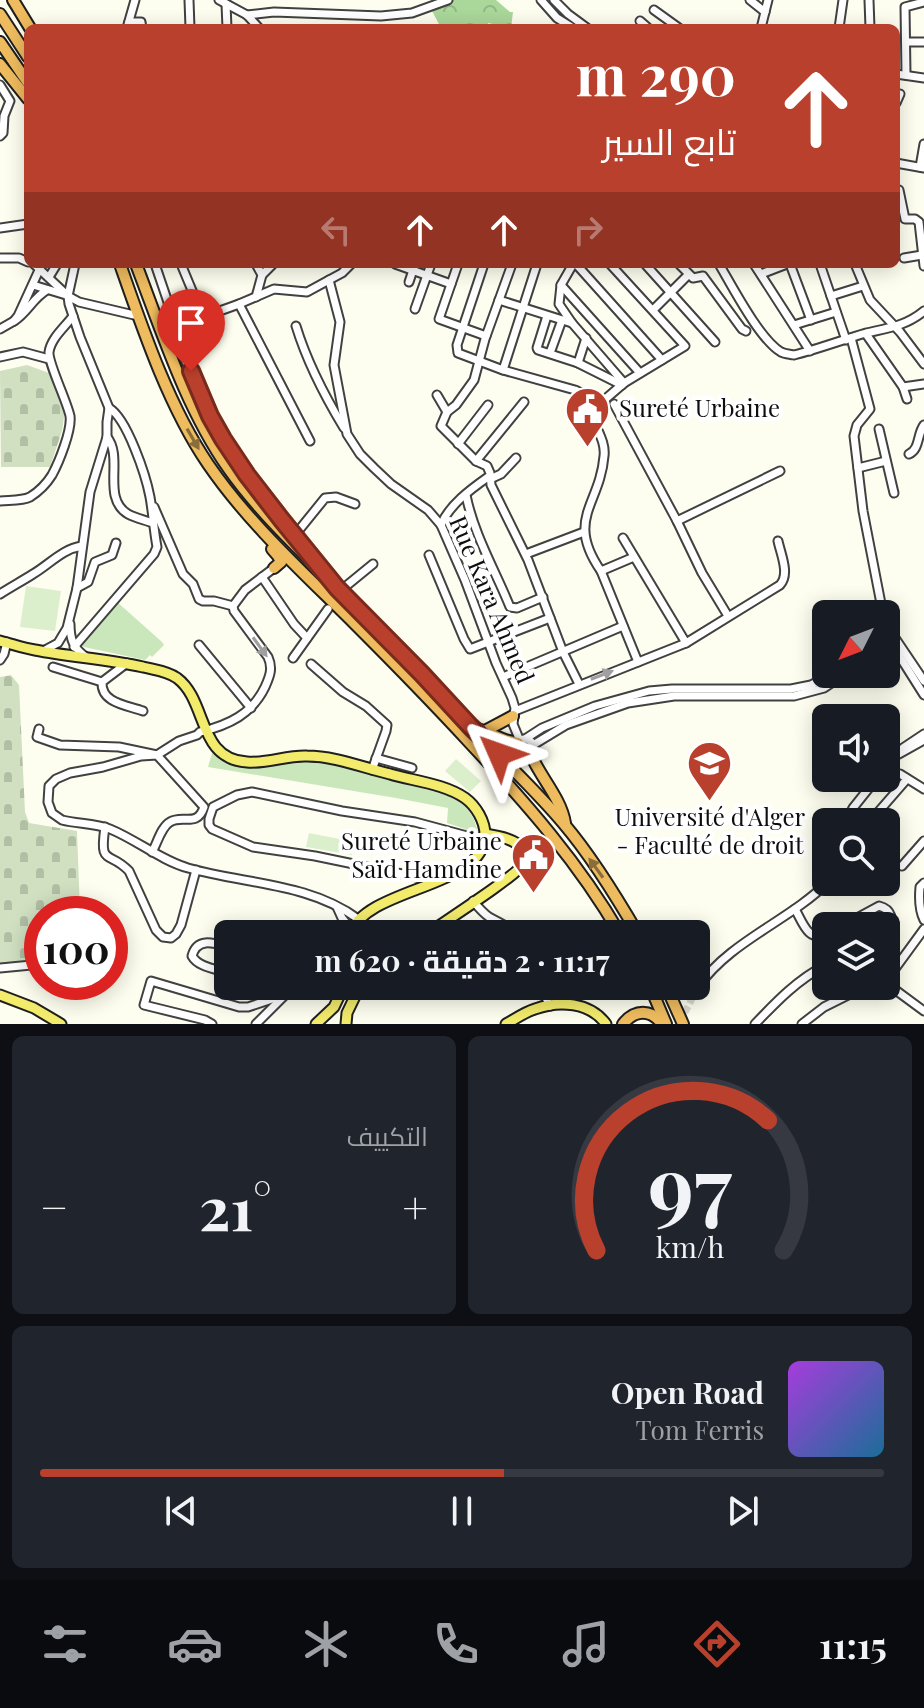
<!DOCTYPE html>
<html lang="ar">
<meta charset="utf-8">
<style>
body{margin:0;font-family:"Playfair Display",Cairo,serif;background:#20242c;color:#f1f3f6;direction:rtl;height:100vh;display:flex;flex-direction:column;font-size:30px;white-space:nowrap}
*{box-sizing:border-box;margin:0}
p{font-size:26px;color:#9ea1a6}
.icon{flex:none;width:44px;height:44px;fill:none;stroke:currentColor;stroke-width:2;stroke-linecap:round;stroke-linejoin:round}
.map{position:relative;height:1024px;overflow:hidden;direction:ltr}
.sheet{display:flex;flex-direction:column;gap:12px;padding:12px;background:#0d0f14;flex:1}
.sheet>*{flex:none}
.banner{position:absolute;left:24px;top:24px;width:876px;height:244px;border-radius:12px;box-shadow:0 4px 20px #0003;direction:rtl;background:#b8402c;color:#fff;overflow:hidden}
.needle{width:52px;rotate:228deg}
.tools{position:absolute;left:812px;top:600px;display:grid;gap:16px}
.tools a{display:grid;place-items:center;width:88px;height:88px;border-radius:12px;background:#171b24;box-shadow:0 4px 20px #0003;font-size:40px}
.speed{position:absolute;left:24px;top:896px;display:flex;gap:16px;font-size:40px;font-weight:700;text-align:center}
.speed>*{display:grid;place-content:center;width:104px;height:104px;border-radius:50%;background:#171b24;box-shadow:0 4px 20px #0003;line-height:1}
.speed .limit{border:12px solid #d22;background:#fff;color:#111}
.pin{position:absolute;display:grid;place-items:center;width:68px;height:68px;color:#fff;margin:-82px -34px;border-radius:50% 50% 50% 0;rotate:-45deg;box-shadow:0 0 8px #0007}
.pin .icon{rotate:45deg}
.me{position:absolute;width:88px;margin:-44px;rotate:313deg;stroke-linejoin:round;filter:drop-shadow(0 0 6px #0008)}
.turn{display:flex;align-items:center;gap:28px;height:168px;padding:0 32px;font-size:36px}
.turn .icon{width:104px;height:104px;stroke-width:2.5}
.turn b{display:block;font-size:56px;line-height:68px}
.lanes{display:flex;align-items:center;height:76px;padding:0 32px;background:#0003;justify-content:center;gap:40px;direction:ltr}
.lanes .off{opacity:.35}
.big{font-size:60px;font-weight:700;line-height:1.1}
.sheet .tile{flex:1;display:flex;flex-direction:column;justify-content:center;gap:12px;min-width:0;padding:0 28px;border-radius:12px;background:#20242c}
.sheet .dial{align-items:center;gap:0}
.dial svg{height:208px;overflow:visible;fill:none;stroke:#363941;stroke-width:7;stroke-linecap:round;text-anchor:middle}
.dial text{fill:#f1f3f6;stroke:none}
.song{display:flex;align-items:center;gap:24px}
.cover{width:96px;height:96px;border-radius:12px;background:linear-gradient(135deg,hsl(280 70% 55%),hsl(200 70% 35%))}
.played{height:8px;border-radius:4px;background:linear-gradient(90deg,#b8402c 55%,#363941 55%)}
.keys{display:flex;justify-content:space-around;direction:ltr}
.heat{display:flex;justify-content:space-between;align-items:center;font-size:44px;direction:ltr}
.sheet .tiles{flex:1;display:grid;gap:12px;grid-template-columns:1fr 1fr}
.tile:last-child{grid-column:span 2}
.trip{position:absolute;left:214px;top:920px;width:496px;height:80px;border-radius:12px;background:#171b24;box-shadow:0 4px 20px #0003;font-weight:700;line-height:80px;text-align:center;direction:rtl}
.tab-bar{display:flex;height:128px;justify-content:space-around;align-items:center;background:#090b0e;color:#9ea1a6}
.tab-bar .icon{width:56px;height:56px}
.tab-bar .on{color:#b8402c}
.tab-bar b{font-size:36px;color:#f1f3f6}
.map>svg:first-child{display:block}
.grass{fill:#c9e7ba}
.forest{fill:url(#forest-crowns)}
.cemetery{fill:url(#cemetery-stones)}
.pitch{fill:#dcefcc}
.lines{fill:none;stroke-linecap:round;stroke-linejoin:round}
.minor-tunnel{stroke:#dadace;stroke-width:7;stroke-dasharray:7 3.5;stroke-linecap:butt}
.minor-casing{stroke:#414141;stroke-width:11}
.major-casing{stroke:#1f1f1f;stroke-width:13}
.highway-casing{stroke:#1f1f1f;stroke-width:14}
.minor{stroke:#fff;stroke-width:7}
.major{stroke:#f2eb6c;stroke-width:9}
.highway{stroke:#eebb5e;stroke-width:10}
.oneway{fill:#896d3a}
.oneway2{fill:#9f9f9f}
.route-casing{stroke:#782a1d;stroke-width:20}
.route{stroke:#b8402c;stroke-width:14}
.labels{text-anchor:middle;stroke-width:8;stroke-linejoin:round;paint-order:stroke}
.poi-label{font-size:24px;fill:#0e0e0e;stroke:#fff;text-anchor:start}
.street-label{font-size:24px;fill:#0e0e0e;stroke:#fff}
</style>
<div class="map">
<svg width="924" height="1024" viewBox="0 0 924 1024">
<defs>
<pattern id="forest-crowns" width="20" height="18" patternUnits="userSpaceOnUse" patternTransform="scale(2)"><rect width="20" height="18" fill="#aad79a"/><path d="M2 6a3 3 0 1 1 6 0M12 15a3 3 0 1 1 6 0" fill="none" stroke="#91b784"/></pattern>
<pattern id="cemetery-stones" width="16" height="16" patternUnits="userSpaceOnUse" patternTransform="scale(2)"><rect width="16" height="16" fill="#d0e0c1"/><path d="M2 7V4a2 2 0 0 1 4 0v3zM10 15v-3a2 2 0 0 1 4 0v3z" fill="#b1bfa5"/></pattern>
</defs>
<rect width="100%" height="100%" fill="#fefef0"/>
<g class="grass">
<path d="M116 601 162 642 164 645 152 657 150 655 145 660 84 647 80 644Z"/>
<path d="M213 750C240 779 268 760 300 760 325 760 349 767 373 774 401 782 428 790 456 798 469 809 475 817 478 834L468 833 465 829 447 823 448 808 396 798 208 767Z"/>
</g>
<path class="forest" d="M451 0H496L510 12H513L511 28 488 23 487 28H441L432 11Z"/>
<g class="cemetery">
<path d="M27 365 49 373 65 410 62 431 50 467H1L0 371Z"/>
<path d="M11 675 19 685 25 812 29 823 77 831 80 911 83 914H42V963L0 966V677Z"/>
</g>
<g class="pitch">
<path d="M26 586 61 591 55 631 20 627Z"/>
<path d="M456 759 481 781 470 792 445 771Z"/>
<path d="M309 833 355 842 352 855 306 847Z"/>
</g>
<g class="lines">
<path class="minor-tunnel" d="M680 1022 698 987"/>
<defs>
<g id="minor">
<path d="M189 0 190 28"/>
<path d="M219 0 247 15 259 28"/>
<path d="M541 0 557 18 573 28"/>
<path d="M554 0 568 14 587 28"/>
<path d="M750 0 765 12"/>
<path d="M869 0 870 28"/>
<path d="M226 4 227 28"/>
<path d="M654 10 679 28"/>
<path d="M247 15 274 12 381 16 412 13 448 0"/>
<path d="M640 21 648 28"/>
<path d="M129 22H141L142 28"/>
<path d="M127 28 135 0"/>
<path d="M761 28 768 0"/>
<path d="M839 28 843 0"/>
<path d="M906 42H924"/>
<path d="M896 74 924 78"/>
<path d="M906 75 905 7 924 2"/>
<path d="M0 85 10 101 4 116 3 133 0 136"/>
<path d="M896 103 900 94"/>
<path d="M896 163 924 168"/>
<path d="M920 167 924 144"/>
<path d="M899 190 905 219H915L919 222 924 266"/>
<path d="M0 228 28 224"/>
<path d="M0 258H19L28 262"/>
<path d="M904 258 922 255"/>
<path d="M34 264 68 296 79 302 134 315"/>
<path d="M155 264 174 320"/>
<path d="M181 264 203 317"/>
<path d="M256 264 262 275"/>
<path d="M395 264 451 284"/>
<path d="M458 264 439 319 486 336"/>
<path d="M484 264 457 345 458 353 503 370 575 390 581 393 595 408"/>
<path d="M512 264 485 339 474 380 456 405 447 412 441 426 476 461 487 466 490 473 491 485 528 560 563 652 579 684"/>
<path d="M573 264 561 285 559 304 572 323 624 383"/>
<path d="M576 264 662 360"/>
<path d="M610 264 685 346 624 383 595 408 592 414C595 428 606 441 604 456 600 505 565 519 601 571L638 662"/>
<path d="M645 264 715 342"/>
<path d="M679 264 693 278 703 276 742 329 746 331"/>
<path d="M719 264C732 286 760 340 781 352 785 354 790 354 794 355 818 349 842 340 866 333 888 328 906 326 924 311"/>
<path d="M754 264 810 351"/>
<path d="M790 264 811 320"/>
<path d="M820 264 846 340"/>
<path d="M855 264 870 300 900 332 924 364"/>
<path d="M40 268 18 316 14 321C27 313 33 298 47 290"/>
<path d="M761 274 787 264"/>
<path d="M49 277 57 264"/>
<path d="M329 280 342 273 351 264"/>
<path d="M409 282 415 264"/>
<path d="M33 285 66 295"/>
<path d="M561 285 640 373"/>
<path d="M831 296 863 286"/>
<path d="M256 297 262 275 273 264"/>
<path d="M499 300 572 323"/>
<path d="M239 304 310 441"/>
<path d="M415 309 431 264"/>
<path d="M653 310 688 275"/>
<path d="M547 316 537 348 538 350 578 363 622 385"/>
<path d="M167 320 203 317 239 304 274 289 307 292 329 280 340 322 334 365 347 434 360 454 374 468 391 484 428 510 441 525 465 580 496 663 512 698 515 708 513 724 520 741"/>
<path d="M794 325 836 312"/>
<path d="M296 326C307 362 324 395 344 428"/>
<path d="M0 329 14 321"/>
<path d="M866 334 903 387 907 399"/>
<path d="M851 338 870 409 857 425 854 436 863 511 883 614"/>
<path d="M178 343C189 368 199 393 211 417 233 460 263 499 295 535L325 498 336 497 355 504"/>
<path d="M550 353 562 320"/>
<path d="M0 357 23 352 49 359"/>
<path d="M578 363 586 338"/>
<path d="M503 370 537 264"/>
<path d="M903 387 924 384"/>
<path d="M437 395 447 412"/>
<path d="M614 404 677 521 702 573 728 616"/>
<path d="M879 429 894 493"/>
<path d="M107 437C124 458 101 498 128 514 135 518 145 520 153 523"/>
<path d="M458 444 488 405"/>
<path d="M909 454C920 449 917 434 924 425"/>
<path d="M476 461 524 402"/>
<path d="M858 468 886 461"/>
<path d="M466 495C474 535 495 570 510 607L517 608 543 597"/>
<path d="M0 501C9 500 22 501 30 497 38 492 47 483 52 475 59 462 72 430 70 416 67 401 48 363 49 352 51 338 65 327 73 316"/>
<path d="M154 507 183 574 193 584 199 599 203 601H214L233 606"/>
<path d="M677 521 780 471"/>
<path d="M441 525C449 505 471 489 488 477L490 479 501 474 516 458"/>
<path d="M623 538 686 643"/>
<path d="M526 554 584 532"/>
<path d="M429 555 464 639 470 649 550 618"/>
<path d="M274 568 245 590 233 606 234 611 268 657C273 668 270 676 265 687 252 714 229 725 200 732L197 735 179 741 157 755 141 756 103 767 70 773 56 779 49 786 48 802 52 813 62 820C77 824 95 823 110 829 137 840 160 860 188 868 244 884 310 883 358 919"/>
<path d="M601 571 634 557"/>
<path d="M262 577 294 624 307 638"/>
<path d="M77 588 88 582 95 562 112 555 116 543"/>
<path d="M340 591 373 564"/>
<path d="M0 594C11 587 22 581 33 574 50 564 62 549 82 546"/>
<path d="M70 624C70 639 73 648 86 657"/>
<path d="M886 634 895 638 924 681"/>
<path d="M886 643 893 646 924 695"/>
<path d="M199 645 251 708"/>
<path d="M74 647 154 554 157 547C154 531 153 514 150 497 146 476 127 418 109 408"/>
<path d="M43 651 58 643 67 628 77 588 90 492 107 437V422L109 408 80 337 69 304 68 296 75 264"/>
<path d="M293 658 328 609"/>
<path d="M0 660 4 654 7 642"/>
<path d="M127 663 102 682C101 703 126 705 143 711"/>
<path d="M311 664 343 692 366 706 387 725 386 731 372 770"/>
<path d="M53 667 102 682"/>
<path d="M503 677 623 626"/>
<path d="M515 711 686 643 780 585C790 574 781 555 778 541"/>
<path d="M39 729 37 737 60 745 119 747 157 755 204 807C197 828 183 814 170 822 161 827 157 844 152 852"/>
<circle cx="525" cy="747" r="8"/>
<path d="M525 739 542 728 595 706 649 691 672 689H791L811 685 833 674"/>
<path d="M533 745 566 725 628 703 674 696H794L824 688 845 674"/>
<path d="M899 754 924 740"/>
<path d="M376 758 412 768"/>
<path d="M886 767 903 748 924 734"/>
<path d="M900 774 924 789"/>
<path d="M873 818 907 779"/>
<path d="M846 822 853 808 877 778"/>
<path d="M105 827C99 867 109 850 129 871L156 930 163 937 171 938 176 934 181 925 196 870"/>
<path d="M902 866 924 841"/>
<path d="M436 881 315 856 253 847 212 829 209 825V819L213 807 237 795 252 792 342 811 415 822 467 836"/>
<path d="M924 883 920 887C919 898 919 910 924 920"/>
<path d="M473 901C478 907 483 913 489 917 499 923 506 924 513 934"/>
<path d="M337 907 342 918 351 929"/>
<path d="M795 909C803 923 808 942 826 934"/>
<path d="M842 926 879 906C891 909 896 921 886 930"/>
<path d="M228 947C214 943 197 937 192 956 198 967 216 969 228 973"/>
<path d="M0 968 42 964"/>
<path d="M886 981 924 929"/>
<path d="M886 983 924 1011"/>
<path d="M273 986 290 991"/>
<path d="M540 986 550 1006"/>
<path d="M698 987C730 941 789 921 828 882"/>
<path d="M212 1024 205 1020 144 1005 151 981 239 1007H248L287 994"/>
<path d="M256 1024 294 986"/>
<path d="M755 1024C776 1002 798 979 826 965"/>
<path d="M802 1024 824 1007 866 986"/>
</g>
<g id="major">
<path d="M0 641C12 644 23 648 35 650 71 657 107 659 143 667 155 670 167 671 177 678 208 701 197 759 247 762 267 764 287 755 307 756 335 756 364 768 390 774 414 781 445 784 465 798 476 806 485 821 485 835 484 889 370 885 349 934"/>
<path d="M427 934C441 924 519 874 523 864 532 841 499 836 485 834"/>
<path d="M0 995 34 1008 61 1024"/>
<path d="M316 1024 334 1007 344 986"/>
<path d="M346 1024 347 1013 360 986"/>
<path d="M506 1024C515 1019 525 1012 535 1009 559 1000 590 1002 606 1024"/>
</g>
<g id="highway">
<path d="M13 0 30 28"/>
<path d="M0 14 28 57"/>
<path d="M0 42 28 83"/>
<path d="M0 64 28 99"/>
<path d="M120 264C143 330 169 407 208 464 249 524 305 574 356 625 395 664 433 703 470 743 526 803 579 863 620 934"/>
<path d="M136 264C162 332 186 408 228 468 260 514 303 552 342 593 384 636 426 679 468 723 499 757 534 788 564 824 592 857 616 896 638 934"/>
<path d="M272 549 278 556 281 562 274 568"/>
<path d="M478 729 505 740 518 743"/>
<path d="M485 731 513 716"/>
<path d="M530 753C540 777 561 798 565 823"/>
<path d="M650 986 666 1024"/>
<path d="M666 986 683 1024"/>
<path d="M623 1024C635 1009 651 1009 662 1024"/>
</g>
</defs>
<use href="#minor" class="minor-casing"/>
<use href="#major" class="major-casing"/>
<use href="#highway" class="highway-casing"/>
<use href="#minor" class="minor"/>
<use href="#major" class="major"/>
<use href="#highway" class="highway"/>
</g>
<defs><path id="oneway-solid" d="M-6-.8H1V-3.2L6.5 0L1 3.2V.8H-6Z" transform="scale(2)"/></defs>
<g class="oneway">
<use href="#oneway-solid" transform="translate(193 439) rotate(60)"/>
<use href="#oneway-solid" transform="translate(596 868) rotate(-126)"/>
</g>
<g class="oneway2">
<use href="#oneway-solid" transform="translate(260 647) rotate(54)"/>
<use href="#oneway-solid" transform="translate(602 675) rotate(-21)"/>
</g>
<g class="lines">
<defs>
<path id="route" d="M191 371 210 416 223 439 247 475 281 519 337 588 422 674 470 726 499 754"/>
</defs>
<use href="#route" class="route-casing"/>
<use href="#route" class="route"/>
</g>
<defs>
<symbol id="civic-pin" viewBox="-11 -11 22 30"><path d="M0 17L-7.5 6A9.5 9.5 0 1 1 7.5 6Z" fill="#b8402c" stroke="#fff"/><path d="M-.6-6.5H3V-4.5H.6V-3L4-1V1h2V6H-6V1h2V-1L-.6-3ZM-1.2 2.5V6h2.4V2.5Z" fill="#fff"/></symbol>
<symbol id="university-pin" viewBox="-11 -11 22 30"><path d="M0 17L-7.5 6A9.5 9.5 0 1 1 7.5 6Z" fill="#b8402c" stroke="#fff"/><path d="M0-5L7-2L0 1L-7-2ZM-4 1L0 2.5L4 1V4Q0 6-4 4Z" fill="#fff"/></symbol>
</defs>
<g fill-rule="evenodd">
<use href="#civic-pin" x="562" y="384" width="51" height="69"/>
<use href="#university-pin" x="684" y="738" width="51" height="69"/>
<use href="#civic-pin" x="508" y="830" width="51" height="69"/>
</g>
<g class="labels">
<g class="poi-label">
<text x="619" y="417">Sureté Urbaine</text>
<text x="710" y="826" text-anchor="middle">Université d'Alger<tspan x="710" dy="28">- Faculté de droit</tspan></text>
<text x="502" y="850" text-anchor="end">Sureté Urbaine<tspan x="502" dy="28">Saïd Hamdine</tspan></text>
</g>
<g class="street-label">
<text transform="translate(491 600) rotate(67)" y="8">Rue Kara Ahmed</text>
</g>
</g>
</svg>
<div class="tools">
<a><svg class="needle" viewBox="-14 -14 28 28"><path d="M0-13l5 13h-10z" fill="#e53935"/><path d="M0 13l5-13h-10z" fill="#9ea1a6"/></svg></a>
<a><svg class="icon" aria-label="sound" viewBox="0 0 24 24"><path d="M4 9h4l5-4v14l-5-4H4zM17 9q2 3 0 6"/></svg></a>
<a><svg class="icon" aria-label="search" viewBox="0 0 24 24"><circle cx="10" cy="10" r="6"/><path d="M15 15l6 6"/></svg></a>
<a><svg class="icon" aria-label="layers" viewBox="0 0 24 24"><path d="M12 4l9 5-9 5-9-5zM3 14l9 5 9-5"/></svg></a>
</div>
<div class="speed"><div class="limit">100</div></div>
<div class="pin" style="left:191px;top:371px;background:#d93025"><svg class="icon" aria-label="arrive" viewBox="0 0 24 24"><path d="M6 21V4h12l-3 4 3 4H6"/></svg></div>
<svg class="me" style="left:499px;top:754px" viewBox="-20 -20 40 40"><path d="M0-17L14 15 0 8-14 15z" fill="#b8402c" stroke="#fff" stroke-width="4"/></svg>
<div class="trip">11:17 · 2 دقيقة · 620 m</div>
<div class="banner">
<div class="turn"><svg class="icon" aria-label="ahead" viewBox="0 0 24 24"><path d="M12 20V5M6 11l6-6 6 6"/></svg><div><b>290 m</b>تابع السير</div></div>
<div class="lanes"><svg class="icon off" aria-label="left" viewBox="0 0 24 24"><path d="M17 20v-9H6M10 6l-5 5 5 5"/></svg><svg class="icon" aria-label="ahead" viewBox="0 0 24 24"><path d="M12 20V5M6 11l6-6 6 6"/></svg><svg class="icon" aria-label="ahead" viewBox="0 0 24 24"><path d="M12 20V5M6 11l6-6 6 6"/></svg><svg class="icon off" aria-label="right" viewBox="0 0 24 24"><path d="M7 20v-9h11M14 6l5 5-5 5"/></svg></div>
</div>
</div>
<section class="sheet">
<div class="tiles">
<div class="tile dial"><svg viewBox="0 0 100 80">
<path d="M14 69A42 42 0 1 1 86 69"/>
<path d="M14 69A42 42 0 0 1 80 19" stroke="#b8402c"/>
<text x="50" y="56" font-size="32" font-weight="700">97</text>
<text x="50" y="72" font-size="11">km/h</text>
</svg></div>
<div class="tile"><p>التكييف</p>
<div class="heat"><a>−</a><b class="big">21°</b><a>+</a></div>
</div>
<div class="tile">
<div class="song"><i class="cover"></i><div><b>Open Road</b><p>Tom Ferris</p></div></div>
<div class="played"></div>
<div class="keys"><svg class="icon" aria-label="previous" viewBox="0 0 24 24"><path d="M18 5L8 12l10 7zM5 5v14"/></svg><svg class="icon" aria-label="pause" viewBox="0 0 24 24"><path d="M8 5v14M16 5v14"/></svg><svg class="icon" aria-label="next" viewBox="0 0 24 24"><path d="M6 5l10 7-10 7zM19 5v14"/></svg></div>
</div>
</div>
</section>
<nav class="tab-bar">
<b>11:15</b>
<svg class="icon on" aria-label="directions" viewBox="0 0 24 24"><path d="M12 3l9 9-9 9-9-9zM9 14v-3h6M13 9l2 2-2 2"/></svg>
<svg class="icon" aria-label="music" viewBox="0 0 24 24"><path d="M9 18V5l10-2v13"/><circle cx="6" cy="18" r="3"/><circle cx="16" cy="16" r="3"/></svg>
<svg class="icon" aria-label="phone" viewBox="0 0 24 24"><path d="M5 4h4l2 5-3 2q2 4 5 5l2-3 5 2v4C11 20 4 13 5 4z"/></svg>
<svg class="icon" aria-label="climate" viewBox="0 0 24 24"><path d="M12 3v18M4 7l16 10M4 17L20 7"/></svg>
<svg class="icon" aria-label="car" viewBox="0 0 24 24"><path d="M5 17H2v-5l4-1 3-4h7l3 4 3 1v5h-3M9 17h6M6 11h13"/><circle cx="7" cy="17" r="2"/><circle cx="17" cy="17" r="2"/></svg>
<svg class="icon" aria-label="filters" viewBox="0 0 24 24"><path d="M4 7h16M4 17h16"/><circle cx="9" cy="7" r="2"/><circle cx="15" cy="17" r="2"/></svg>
</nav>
